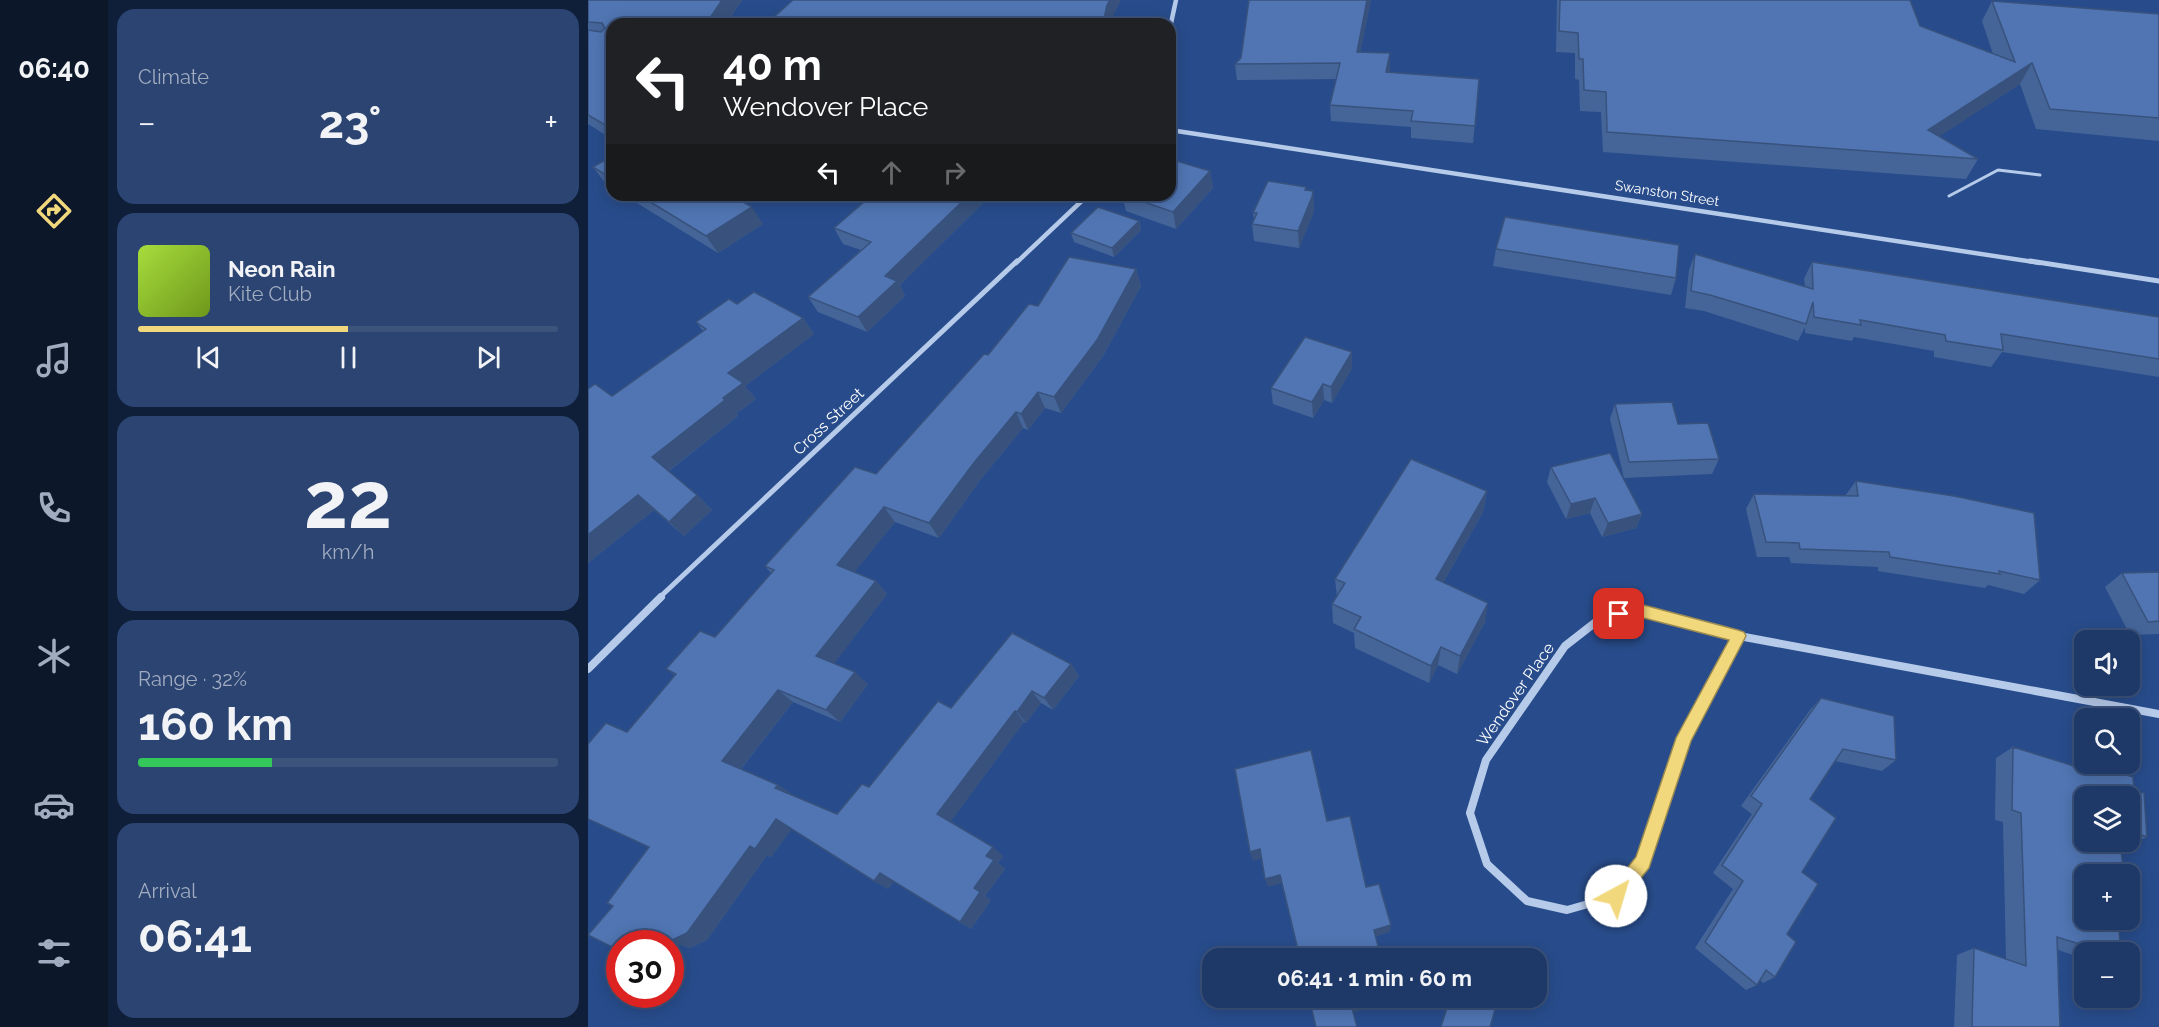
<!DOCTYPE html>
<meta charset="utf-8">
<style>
body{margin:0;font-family:Raleway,sans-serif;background:#2b4471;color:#f1f3f6;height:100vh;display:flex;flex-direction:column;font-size:22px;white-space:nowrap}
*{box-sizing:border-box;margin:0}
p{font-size:20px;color:#a1acc0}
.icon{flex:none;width:33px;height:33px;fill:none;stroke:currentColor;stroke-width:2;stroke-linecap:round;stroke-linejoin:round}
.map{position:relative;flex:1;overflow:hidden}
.side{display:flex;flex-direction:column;gap:9px;padding:9px;background:#101f39;width:480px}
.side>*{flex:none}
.hud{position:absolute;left:18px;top:18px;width:570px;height:183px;border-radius:18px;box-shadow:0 3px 15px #0003,0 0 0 2px #3c537c;background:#202124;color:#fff;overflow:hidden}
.fabs{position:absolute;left:1486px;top:630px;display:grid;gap:12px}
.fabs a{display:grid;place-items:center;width:66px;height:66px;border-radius:12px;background:#1e3968;box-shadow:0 3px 15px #0003,0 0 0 2px #3c537c;font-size:30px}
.speed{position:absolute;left:18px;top:930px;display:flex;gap:12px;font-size:30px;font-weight:700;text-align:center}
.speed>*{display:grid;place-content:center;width:78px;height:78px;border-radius:50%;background:#1e3968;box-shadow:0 3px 15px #0003,0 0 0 2px #3c537c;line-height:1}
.speed .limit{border:9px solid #d22;background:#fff;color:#111}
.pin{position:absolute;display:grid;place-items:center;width:51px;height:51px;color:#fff;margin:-26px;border-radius:12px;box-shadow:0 3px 9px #0006}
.me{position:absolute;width:66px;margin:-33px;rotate:39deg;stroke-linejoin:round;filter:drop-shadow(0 0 4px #0008)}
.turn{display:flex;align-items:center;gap:21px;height:126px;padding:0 18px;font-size:27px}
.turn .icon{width:78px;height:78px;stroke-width:2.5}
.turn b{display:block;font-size:42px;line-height:51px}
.lanes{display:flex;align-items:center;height:57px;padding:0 18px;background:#0003;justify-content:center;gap:30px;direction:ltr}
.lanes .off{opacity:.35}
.big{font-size:45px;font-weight:700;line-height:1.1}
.side .card{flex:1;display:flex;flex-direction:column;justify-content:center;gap:9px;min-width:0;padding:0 21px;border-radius:18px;background:#2b4471}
.side .dial{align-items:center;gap:0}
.dial b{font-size:78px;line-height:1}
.song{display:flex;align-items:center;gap:18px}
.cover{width:72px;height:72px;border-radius:9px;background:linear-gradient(135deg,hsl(80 70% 55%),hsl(80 70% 35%))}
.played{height:6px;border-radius:3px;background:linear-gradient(90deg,#f2d87c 50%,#3c537c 50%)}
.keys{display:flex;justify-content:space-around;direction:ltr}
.heat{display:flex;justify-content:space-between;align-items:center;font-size:33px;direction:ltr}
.charge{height:9px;border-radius:4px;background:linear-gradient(90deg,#34c759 32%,#3c537c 0)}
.trip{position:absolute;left:614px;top:948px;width:345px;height:60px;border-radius:18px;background:#1e3968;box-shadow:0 3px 15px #0003,0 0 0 2px #3c537c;font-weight:700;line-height:60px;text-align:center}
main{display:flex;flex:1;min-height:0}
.tabs{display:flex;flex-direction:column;width:108px;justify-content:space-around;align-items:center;background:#0c172a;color:#a1acc0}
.tabs .icon{width:42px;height:42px}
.tabs .on{color:#f2d87c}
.tabs b{font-size:27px;color:#f1f3f6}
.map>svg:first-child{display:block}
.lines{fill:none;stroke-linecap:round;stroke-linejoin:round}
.lane{stroke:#b6caea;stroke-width:3}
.street-far2{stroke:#b6caea;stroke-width:4.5}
.street-far1{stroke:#b6caea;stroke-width:5}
.street{stroke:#b6caea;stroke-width:8}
.wall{fill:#456599;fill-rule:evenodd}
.shaded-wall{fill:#38527d}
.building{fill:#5075b2;stroke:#38527d;stroke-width:1.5}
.route{fill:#f2d87c;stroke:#9d8c51;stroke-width:1.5}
.labels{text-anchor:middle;stroke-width:6;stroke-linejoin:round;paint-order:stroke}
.far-street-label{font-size:14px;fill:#fff;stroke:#284c8b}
.street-label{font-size:16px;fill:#fff;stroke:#284c8b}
</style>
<main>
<nav class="tabs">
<b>06:40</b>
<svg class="icon on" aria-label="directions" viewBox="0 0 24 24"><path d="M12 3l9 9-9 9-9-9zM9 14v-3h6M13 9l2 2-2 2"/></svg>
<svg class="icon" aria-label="music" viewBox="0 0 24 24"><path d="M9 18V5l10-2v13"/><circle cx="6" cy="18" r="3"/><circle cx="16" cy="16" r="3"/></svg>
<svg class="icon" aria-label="phone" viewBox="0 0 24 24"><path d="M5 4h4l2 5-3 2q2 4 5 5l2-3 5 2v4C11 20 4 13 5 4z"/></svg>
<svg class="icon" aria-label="climate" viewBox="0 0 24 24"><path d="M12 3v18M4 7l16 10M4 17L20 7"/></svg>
<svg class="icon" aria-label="car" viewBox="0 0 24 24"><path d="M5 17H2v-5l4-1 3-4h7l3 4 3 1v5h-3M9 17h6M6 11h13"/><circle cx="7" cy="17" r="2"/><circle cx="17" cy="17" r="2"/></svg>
<svg class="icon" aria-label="filters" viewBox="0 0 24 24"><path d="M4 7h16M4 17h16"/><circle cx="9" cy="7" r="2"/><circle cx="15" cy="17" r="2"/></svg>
</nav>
<section class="side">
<div class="card"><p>Climate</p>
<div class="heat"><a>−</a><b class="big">23°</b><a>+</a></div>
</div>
<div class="card">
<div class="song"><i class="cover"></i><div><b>Neon Rain</b><p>Kite Club</p></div></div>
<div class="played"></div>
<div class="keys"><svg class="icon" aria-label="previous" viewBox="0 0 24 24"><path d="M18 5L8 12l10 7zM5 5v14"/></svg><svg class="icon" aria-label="pause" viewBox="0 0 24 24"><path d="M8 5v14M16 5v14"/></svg><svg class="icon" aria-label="next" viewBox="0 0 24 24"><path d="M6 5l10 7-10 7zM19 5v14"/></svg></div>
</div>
<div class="card dial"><b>22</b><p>km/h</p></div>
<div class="card"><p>Range · 32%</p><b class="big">160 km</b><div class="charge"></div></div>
<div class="card"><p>Arrival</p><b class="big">06:41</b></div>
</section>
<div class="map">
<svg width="1571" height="1027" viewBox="0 0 1571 1027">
<rect width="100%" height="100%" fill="#284c8b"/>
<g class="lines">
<path class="lane" d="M1361 196 1410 170 1452 175"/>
<g class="street-far2">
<path d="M582 28 588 0"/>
<path d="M582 130 1452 263"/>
<path d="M428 263 500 195"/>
</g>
<g class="street-far1">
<path d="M1442 261 1571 281"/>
<path d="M71 598 429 261"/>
</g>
<g class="street">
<path d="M1049 609 1151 636 1096 739 1055 862 1028 896 979 910 939 901 899 864 882 813 898 760 977 646 1013 618Z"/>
<path d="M1151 636 1571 714"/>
<path d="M0 669 73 597"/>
</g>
</g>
<g class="wall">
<path d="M0 0H154L138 24H24V139L0 124Z"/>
<path d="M661 0H783L772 52 802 53 801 72 891 79 885 143 823 138V127L743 121 742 105 748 79 649 80 647 64 653 58Z"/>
<path d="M969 0H1322L1332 26 1405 54 1394 21 1404 1 1571 14V141L1448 129 1432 84 1351 136 1390 159 1378 179 1015 152 1013 112 992 111 991 80 987 79V53L968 52Z"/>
<path d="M24 156V188L18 184 5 167Z"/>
<path d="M622 171 625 188 588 229 538 211 534 195H582Z"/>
<path d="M718 190 725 191 726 208 725 214 711 248 666 241 664 224 666 219 665 213Z"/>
<path d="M36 195H143L175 224 130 253Z"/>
<path d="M284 195H411L396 202 312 285 317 296 279 332 230 312 220 297 273 250 255 244 246 228Z"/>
<path d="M551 221 553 230 526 257 486 242 483 233Z"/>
<path d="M908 249 1088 278 1083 295 905 266Z"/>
<path d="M1107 254 1217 286 1216 279 1224 262 1571 317V377L1414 352 1403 367 1346 357V351L1266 337 1264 341 1217 333V327L1210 341 1116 311 1097 308 1101 270Z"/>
<path d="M548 269 553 286 515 356 473 413 457 408 440 430 435 428 393 479 351 538 307 522 266 572 288 581 299 594 246 663 280 684 252 722 205 702 153 769 190 785 205 795 249 814 281 787 363 708 483 664 491 676 465 710 453 703 438 723 436 722 362 822 415 856 410 863 417 869 397 896 403 900 383 929 306 881 300 889 203 829 183 857 179 855 119 940 102 948 90 944 25 906 61 847 87 675 78 669 127 637 183 573 177 566 288 474 400 355 450 306Z"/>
<path d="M149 304 215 318 226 334 157 386 168 399 149 413 150 416 81 471 109 495 124 510 96 536 66 510 0 563 24 396 115 331 108 322Z"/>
<path d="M764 368 744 403 736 400 725 418 685 404 683 388Z"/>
<path d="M1027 404 1090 424 1131 459 1124 474 1036 478 1022 419Z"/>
<path d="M963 467 1054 514 1048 528 1014 537 1002 513 978 519 959 482Z"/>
<path d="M1268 481 1452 580 1436 594 1400 585 1397 588 1290 571V567L1203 563 1201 557H1169L1158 509 1166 494 1257 496Z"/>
<path d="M899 491 895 512 855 583 897 622 869 674 850 665 841 683 767 648 766 633 745 623 744 604 749 597 747 579Z"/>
<path d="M1571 572V634L1542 635 1517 587 1534 573Z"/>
<path d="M1233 698 1308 760 1294 771 1247 761 1222 799 1214 872 1199 934 1187 977 1175 983 1172 980 1169 985 1158 990 1107 948 1145 889 1125 873 1164 814 1153 806 1222 710Z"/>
<path d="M1425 747 1495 769 1504 764 1546 791 1559 837 1538 846 1534 845 1533 846 1497 874 1533 952H1497V959L1470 950 1472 1027H1366L1369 955 1386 948 1418 960 1415 822 1407 820 1408 758ZM1542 796V842H1497Z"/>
</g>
<g class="shaded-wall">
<path d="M134 0H154L138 24H118Z"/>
<path d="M522 0H533L523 20 522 24H515L519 5Z"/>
<path d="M779 0H783L769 68V52Z"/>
<path d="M802 53V70L798 88V72Z"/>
<path d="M1444 63 1432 84 1329 151 1340 130Z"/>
<path d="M622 171 625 188 588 229 585 212Z"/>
<path d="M725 191 726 208 725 214 711 248 710 231Z"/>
<path d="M381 195H411L396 202 312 285 317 296 279 332 270 317 297 276Z"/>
<path d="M164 207 175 224 130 253 118 236Z"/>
<path d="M551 221 553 230 526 257 524 248Z"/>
<path d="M548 269 553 286 515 356 473 413 466 397Z"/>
<path d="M215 318 226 334 157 386 168 399 149 413 150 416 79 472 64 457 135 398 140 373Z"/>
<path d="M764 352V368L744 403 743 387Z"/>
<path d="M735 384 736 400 725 418 724 402Z"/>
<path d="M450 392 457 408 440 430 433 414Z"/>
<path d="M428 412 435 428 393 479 351 538 341 523 385 464Z"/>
<path d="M899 491 895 512 846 599 848 579Z"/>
<path d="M50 495 66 510 0 563V535Z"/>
<path d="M109 495 124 510 96 536 81 522Z"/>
<path d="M1007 498 1002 513 978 519 983 504Z"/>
<path d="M296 507 307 522 261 579 249 565Z"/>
<path d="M1054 514 1048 528 1014 537 1020 523Z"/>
<path d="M288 581 299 594 242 669 228 656Z"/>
<path d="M900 603 897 622 869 674 872 656Z"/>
<path d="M853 647 850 665 841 683 843 666Z"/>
<path d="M483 664 491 676 465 710 456 698Z"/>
<path d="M267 672 280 684 252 722 238 710Z"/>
<path d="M190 690 205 702 151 771 134 761Z"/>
<path d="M444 691 453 703 438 723 429 712Z"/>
<path d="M427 711 436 722 361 824 349 814Z"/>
<path d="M190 785 205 795 203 798 187 788Z"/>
<path d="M188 819 204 829 183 857 167 849Z"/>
<path d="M162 846 179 855 119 940 102 948 90 944 82 953V944H65L71 935Z"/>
<path d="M405 847 415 856 410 863 417 869 397 896 403 900 383 929 372 922 386 888 398 856Z"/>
<path d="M672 849 675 858 665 861 662 852Z"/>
<path d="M292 873 306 881 300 889 286 881Z"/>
<path d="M692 875 694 883 680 887 677 879Z"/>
<path d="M803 925 802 932 786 937V930Z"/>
<path d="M798 998H803V1001L764 1013V1008Z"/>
</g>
<g class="building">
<path d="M0 0H134L118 24H24V129L0 115V30L13 32 17 28 14 23 0 22Z"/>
<path d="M205 0H522L519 5 515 24H178Z"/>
<path d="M661 0H779L769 52 802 53 798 72 891 79 887 126 823 121 825 111 742 105 752 63 647 64 653 58Z"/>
<path d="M972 0H1322L1332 26 1427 62 1404 1 1571 14V118L1462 109 1444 63 1340 130 1390 159 1019 132 1018 92 996 90 995 59H991L990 33 971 31Z"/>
<path d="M24 156V179L5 167Z"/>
<path d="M582 159 622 171 585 212 536 195H582Z"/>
<path d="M680 181 718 187 717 190 725 191 724 197 710 231 664 224 669 213H665Z"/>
<path d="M51 195H143L164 207 118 236Z"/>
<path d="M284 195H381L297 276 309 281 270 317 220 297 283 242 246 228Z"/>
<path d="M510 207 551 221 524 248 483 233Z"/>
<path d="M917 217 1091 245 1088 278 908 249Z"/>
<path d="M1107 254 1225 289 1224 262 1571 317V359L1413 334 1415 350 1358 341 1357 335 1272 320 1273 325 1226 317 1225 302 1218 324 1122 295 1103 291Z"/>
<path d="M481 257 548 269 509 340 466 397 450 392 433 414 428 412 385 464 341 523 296 507 249 565 288 581 228 656 267 672 238 710 190 690 134 761 190 785 187 788 249 814 274 784 281 787 350 701 363 708 424 633 483 664 456 698 444 691 429 712 427 711 349 814 405 847 398 856 406 860 386 888 392 892 372 922 292 873 286 881 188 819 167 849 162 846 99 933 82 941 71 935 65 944H32V951L0 935 25 906 19 903 61 847 0 819V744L18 723 39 732 88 674 78 669 112 631 127 637 186 570 177 566 267 467 288 474 396 354 400 355 441 304 450 306Z"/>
<path d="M166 292 215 318 140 373 155 383 135 398 137 400 64 457 109 495 81 522 50 495 0 535V389L7 384 24 396 118 329 108 322 141 299 149 304Z"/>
<path d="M717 337 764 352 743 387 735 384 724 402 683 388Z"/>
<path d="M1084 402 1090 424 1120 423 1131 459 1041 462 1027 404Z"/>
<path d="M1022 453 1054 514 1020 523 1007 498 983 504 963 467Z"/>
<path d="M823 459 899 491 848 579 900 603 872 656 853 647 843 666 766 629 773 617 744 604 757 583 747 579Z"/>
<path d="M1268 481 1366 496 1446 513 1452 580 1411 571 1412 574 1302 557 1301 552 1212 549 1211 543 1178 542 1166 494 1270 496Z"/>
<path d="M1571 572V621L1560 622 1534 573Z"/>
<path d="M1233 698 1306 716 1308 760 1255 749 1222 799 1248 818 1214 872 1230 884 1199 934 1208 942 1187 977 1178 970 1169 985 1117 942 1155 881 1134 865 1174 804 1163 796Z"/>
<path d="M1425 747 1505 772 1504 764 1545 777 1546 791 1556 793 1559 837 1542 831V796H1497V842H1536V844L1532 843 1536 874H1497V920H1530L1533 952H1517L1469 937 1472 1027H1384L1386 948 1438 966 1433 813 1424 810Z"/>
<path d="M723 750 739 821 762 816 778 887 791 884 803 925 786 930 793 958H712L692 875 677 879 672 849 662 852 647 769Z"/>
<path d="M721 998H798L764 1008 769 1027H728Z"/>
<path d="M862 998H906L910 999 902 1027H853Z"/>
</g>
<path class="route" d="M1048 603 1150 630 1156 632 1158 636 1103 741 1061 868 1034 902 1028 904 1022 902 1019 896 1022 890 1048 857 1088 738 1141 640 1048 616 1031 620 1025 618 1023 614 1025 609Z"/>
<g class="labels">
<g class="far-street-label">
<text transform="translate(1079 193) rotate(9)" y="5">Swanston Street</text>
</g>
<g class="street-label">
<text transform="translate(240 421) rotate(-43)" y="6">Cross Street</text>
<text transform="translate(927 694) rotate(-55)" y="6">Wendover Place</text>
</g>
</g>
</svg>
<div class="fabs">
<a><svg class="icon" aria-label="sound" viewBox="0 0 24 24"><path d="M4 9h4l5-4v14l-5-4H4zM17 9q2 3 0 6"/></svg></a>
<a><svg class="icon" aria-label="search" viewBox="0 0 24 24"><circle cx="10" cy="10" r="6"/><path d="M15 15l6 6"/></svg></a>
<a><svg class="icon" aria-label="layers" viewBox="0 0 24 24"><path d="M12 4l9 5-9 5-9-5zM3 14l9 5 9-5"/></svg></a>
<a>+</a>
<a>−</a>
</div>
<div class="speed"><div class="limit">30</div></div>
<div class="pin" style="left:1031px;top:614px;background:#d93025"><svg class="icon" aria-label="arrive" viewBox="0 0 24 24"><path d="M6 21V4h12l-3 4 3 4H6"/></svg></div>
<svg class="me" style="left:1028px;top:896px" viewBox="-20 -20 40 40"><circle r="19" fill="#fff"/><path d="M0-13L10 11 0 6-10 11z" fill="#f2d87c"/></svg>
<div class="trip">06:41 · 1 min · 60 m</div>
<div class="hud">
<div class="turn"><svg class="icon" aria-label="left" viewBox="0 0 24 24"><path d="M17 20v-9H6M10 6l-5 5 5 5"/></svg><div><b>40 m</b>Wendover Place</div></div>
<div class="lanes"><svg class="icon" aria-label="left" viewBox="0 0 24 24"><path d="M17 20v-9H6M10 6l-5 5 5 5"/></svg><svg class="icon off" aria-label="ahead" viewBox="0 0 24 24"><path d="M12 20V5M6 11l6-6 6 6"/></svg><svg class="icon off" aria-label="right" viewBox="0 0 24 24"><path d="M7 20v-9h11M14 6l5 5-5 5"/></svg></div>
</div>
</div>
</main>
